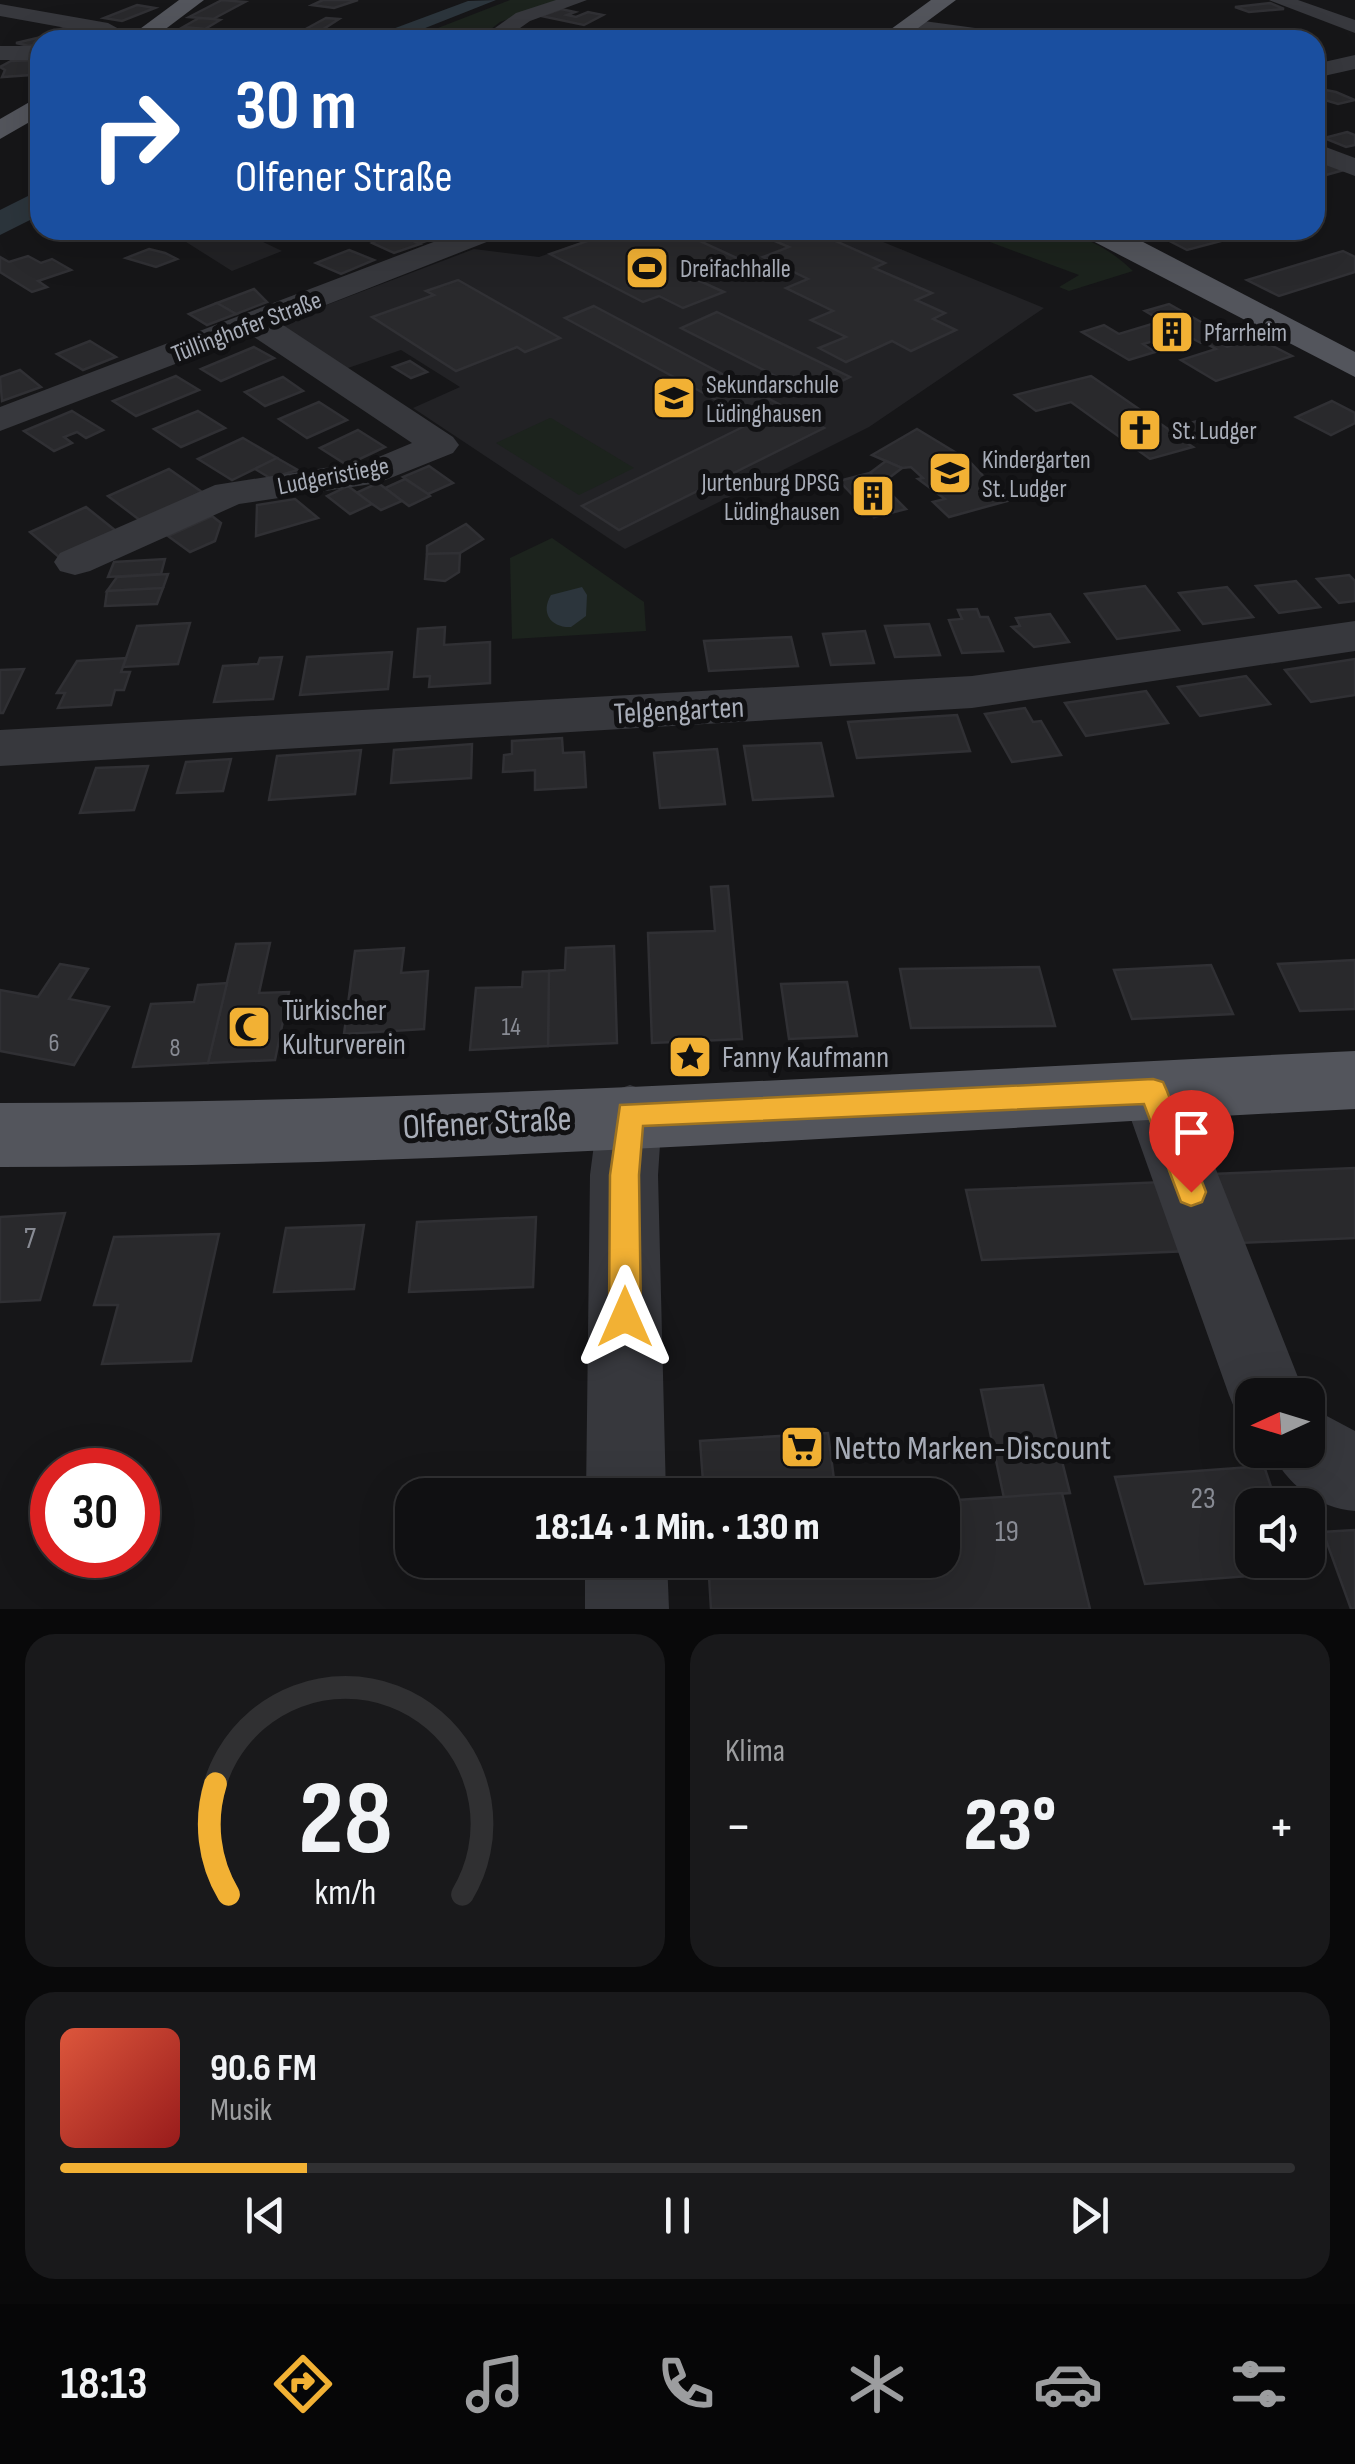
<!DOCTYPE html>
<html lang="de">
<meta charset="utf-8">
<style>
body{margin:0;font-family:"Sofia Sans Condensed",sans-serif;background:#19191b;color:#f1f3f6;height:100vh;display:flex;flex-direction:column;font-size:38px;white-space:nowrap}
*{box-sizing:border-box;margin:0}
p{font-size:32px;color:#9c9d9f}
.icon{flex:none;width:55px;height:55px;fill:none;stroke:currentColor;stroke-width:2;stroke-linecap:round;stroke-linejoin:round}
.map{position:relative;height:1609px;overflow:hidden}
.panel{display:flex;flex-direction:column;gap:25px;padding:25px;background:#09090a;flex:1}
.panel>*{flex:none}
.banner{position:absolute;left:30px;top:30px;width:1295px;height:210px;border-radius:30px;box-shadow:0 10px 40px #0002,0 0 0 2px #303032;background:#1a4fa0;color:#fff;overflow:hidden}
.needle{width:65px;rotate:266deg}
.tools{position:absolute;left:1235px;top:1378px;display:grid;gap:20px}
.tools a{display:grid;place-items:center;width:90px;height:90px;border-radius:20px;background:#101012;box-shadow:0 10px 40px #0002,0 0 0 2px #303032;font-size:50px}
.speed{position:absolute;left:30px;top:1448px;display:flex;gap:20px;font-size:50px;font-weight:700;text-align:center}
.speed>*{display:grid;place-content:center;width:130px;height:130px;border-radius:50%;background:#101012;box-shadow:0 10px 40px #0002,0 0 0 2px #303032;line-height:1}
.speed .limit{border:15px solid #d22;background:#fff;color:#111}
.pin{position:absolute;display:grid;place-items:center;width:85px;height:85px;color:#fff;margin:-102px -42px;border-radius:50% 50% 50% 0;rotate:-45deg;box-shadow:0 0 10px #0007}
.pin .icon{rotate:45deg}
.me{position:absolute;width:110px;margin:-55px;rotate:0deg;stroke-linejoin:round;filter:drop-shadow(0 0 8px #0008)}
.turn{display:flex;align-items:center;gap:35px;height:210px;padding:0 40px;font-size:45px}
.turn .icon{width:130px;height:130px;stroke-width:2.5}
.turn b{display:block;font-size:70px;line-height:85px}
.big{font-size:75px;font-weight:800;line-height:1.1}
.panel .card{flex:1;display:flex;flex-direction:column;justify-content:center;gap:15px;min-width:0;padding:0 35px;border-radius:30px;background:#19191b}
.panel .dial{align-items:center;gap:0}
.dial svg{height:260px;overflow:visible;fill:none;stroke:#303032;stroke-width:7;stroke-linecap:round;text-anchor:middle}
.dial text{fill:#f1f3f6;stroke:none}
.song{display:flex;align-items:center;gap:30px}
.cover{width:120px;height:120px;border-radius:15px;background:linear-gradient(135deg,hsl(10 70% 55%),hsl(0 70% 35%))}
.played{height:10px;border-radius:5px;background:linear-gradient(90deg,#f2b134 20%,#303032 20%)}
.keys{display:flex;justify-content:space-around;direction:ltr}
.heat{display:flex;justify-content:space-between;align-items:center;font-size:55px;direction:ltr}
.panel .tiles{flex:1;display:grid;gap:25px;grid-template-columns:1fr 1fr}
.card:last-child{grid-column:span 2}
.trip{position:absolute;left:395px;top:1478px;width:565px;height:100px;border-radius:30px;background:#101012;box-shadow:0 10px 40px #0002,0 0 0 2px #303032;font-weight:800;line-height:100px;text-align:center}
.dock{display:flex;height:160px;justify-content:space-around;align-items:center;background:#060607;color:#9c9d9f}
.dock .icon{width:70px;height:70px}
.dock .on{color:#f2b134}
.dock b{font-size:45px;color:#f1f3f6}
.map>svg:first-child{display:block}
.built{fill:#222225}
.green{fill:#1c231d}
.water{fill:#2c353c}
.lines{fill:none;stroke-linecap:round;stroke-linejoin:round}
.river{fill:#2c353c;fill-rule:evenodd}
.building{fill:#29292c;stroke:#303034;stroke-width:2.5}
.minor{fill:#37383d;fill-rule:evenodd}
.major{fill:#53555c;fill-rule:evenodd}
.route{fill:#f2b134;stroke:#9d7322;stroke-width:2.5}
.labels{text-anchor:middle;stroke-width:10;stroke-linejoin:round;paint-order:stroke}
.far-poi-label{font-size:25px;fill:#a8adb8;stroke:#111113;text-anchor:start}
.far-street-label{font-size:25px;fill:#a8adb8;stroke:#111113}
.number-label{font-size:25px;fill:#888b94}
.street-label{font-size:30px;fill:#a8adb8;stroke:#111113}
.poi-label{font-size:30px;fill:#a8adb8;stroke:#111113;text-anchor:start}
.near-number-label{font-size:30px;fill:#888b94}
.near-street-label{font-size:35px;fill:#a8adb8;stroke:#111113}
.near-poi-label{font-size:35px;fill:#a8adb8;stroke:#111113;text-anchor:start}
</style>
<div class="map">
<svg width="1355" height="1609" viewBox="0 0 1355 1609">
<rect width="100%" height="100%" fill="#161618"/>
<g class="built">
<path d="M167 230H285L259 240 282 251 232 271Z"/>
<path d="M615 230H854L1044 308 869 427 625 549 413 408 460 387 401 350 345 369 274 325 474 249 539 257Z"/>
</g>
<g class="green">
<path d="M510 0H562L500 22 477 40H407Z"/>
<path d="M996 230C1053 230 1089 229 1133 271L1069 291 1059 287 1079 275 979 238Z"/>
<path d="M550 418H551L634 468 579 495 496 443Z"/>
<path d="M552 538 644 602 646 631 512 639 510 558Z"/>
</g>
<g class="water">
<path d="M496 0 395 40H363L468 1Z"/>
<path d="M582 587 587 595 586 616 571 627C551 628 540 613 551 595Z"/>
</g>
<g class="lines">
<path class="river" d="M40 190V215L0 235V210Z"/>
</g>
<g class="building">
<path d="M222 0 245 2 213 19 189 17Z"/>
<path d="M323 0H358L334 8 312 5Z"/>
<path d="M1270 3 1284 9 1249 12 1235 7Z"/>
<path d="M137 5 155 8 122 21 104 18Z"/>
<path d="M561 9 575 12 567 15 576 17 588 12 603 15 584 25 541 16Z"/>
<path d="M199 18 213 19 220 20 205 29 183 27Z"/>
<path d="M326 18 339 19 319 32 325 34H303L308 31H302Z"/>
<path d="M78 24 98 29 29 46 16 43 71 30 64 28Z"/>
<path d="M251 30 291 34 279 40 238 37Z"/>
<path d="M40 60 31 75 2 77 5 70 0 67 11 61Z"/>
<path d="M1315 88 1336 92 1355 100 1338 104 1315 97Z"/>
<path d="M1347 132 1355 135V145L1346 147 1324 138Z"/>
<path d="M1323 162 1344 170 1315 178V164Z"/>
<path d="M408 230H437L446 234 421 243 399 234Z"/>
<path d="M619 230H676L739 259 693 278 724 292 683 308 659 296 643 302 550 254Z"/>
<path d="M793 230H811L885 263 874 268 932 293 916 300 945 313 933 319 956 330 911 351 892 341 846 362 819 348 846 337 811 320 833 311 786 288 808 279 763 257 789 247 770 239Z"/>
<path d="M1182 230H1263L1187 250 1160 236Z"/>
<path d="M394 232 420 244 394 253 372 243Z"/>
<path d="M149 249 165 253 177 259 156 267 126 258Z"/>
<path d="M349 250 374 260 341 274 316 263Z"/>
<path d="M1343 251 1355 257V272L1279 296 1247 280Z"/>
<path d="M28 256 41 263 52 259 71 270 38 281 47 287 32 292 0 272V257L9 262Z"/>
<path d="M458 280 560 338 525 352 517 347 456 371 372 317 434 295 426 291Z"/>
<path d="M254 289 267 302 236 314 217 303Z"/>
<path d="M217 303 236 314 207 325 189 314Z"/>
<path d="M1169 304 1226 336 1201 343 1182 333 1143 344 1155 352 1129 360 1082 332 1104 325 1119 334 1162 321 1145 311Z"/>
<path d="M594 306 824 428 619 530 582 506 755 421 565 318Z"/>
<path d="M717 312 850 377 813 395 681 328Z"/>
<path d="M1257 338 1292 356 1216 381 1181 360 1216 349 1205 343 1215 340 1227 347Z"/>
<path d="M90 341 116 357 83 370 57 354Z"/>
<path d="M254 347 274 358 221 381 201 369Z"/>
<path d="M410 361 427 372 411 378 393 367Z"/>
<path d="M20 370 41 387 2 401 0 377Z"/>
<path d="M176 376 199 390 136 416 113 401Z"/>
<path d="M1091 376 1168 429 1197 421 1214 432 1184 441 1193 447 1150 459 1071 402 1036 411 1015 395Z"/>
<path d="M283 377 303 391 265 406 245 392Z"/>
<path d="M1332 401 1355 413V423L1331 435 1296 417Z"/>
<path d="M319 402 347 420 307 438 279 419Z"/>
<path d="M72 411 103 430 86 438 77 432 64 437 72 443 54 451 24 431Z"/>
<path d="M198 411 225 428 181 447 154 429Z"/>
<path d="M917 429 968 460 1007 501 949 517 933 502 945 499 918 479 923 478 911 467 902 468 872 455Z"/>
<path d="M358 430 385 447 347 465 320 448Z"/>
<path d="M243 438 277 458 232 480 198 459Z"/>
<path d="M277 458 298 470 270 478 255 469Z"/>
<path d="M886 461 902 468 881 484 870 473Z"/>
<path d="M429 466 453 483 428 494 403 477Z"/>
<path d="M169 469 202 492 141 521 108 496Z"/>
<path d="M870 473 906 509 874 517 839 481Z"/>
<path d="M405 479 428 494 430 496 409 506 385 488Z"/>
<path d="M378 483 385 488 402 501 381 510 356 493Z"/>
<path d="M348 486 372 504 350 514 327 496Z"/>
<path d="M295 499 318 518 256 536 257 505Z"/>
<path d="M86 507 116 531 59 557 30 532Z"/>
<path d="M212 516 221 523 215 541 190 552 168 536Z"/>
<path d="M466 524 483 539 460 553 427 554V546Z"/>
<path d="M460 553 459 572 445 581 425 579 427 554Z"/>
<path d="M165 559 161 574 108 577 114 562Z"/>
<path d="M168 574 163 588 107 591 117 577Z"/>
<path d="M1349 575 1355 581V601L1339 603 1317 579Z"/>
<path d="M1296 581 1320 607 1279 613 1256 586Z"/>
<path d="M1145 586 1179 630 1117 639 1085 594Z"/>
<path d="M1227 587 1253 617 1203 624 1179 593Z"/>
<path d="M163 588 157 604 105 606 107 591Z"/>
<path d="M977 609 980 617H988L1003 651 962 653 949 620 962 619 958 610Z"/>
<path d="M1050 614 1069 642 1034 647 1012 627 1020 626 1016 618Z"/>
<path d="M190 623 178 664 123 667 137 626Z"/>
<path d="M929 624 940 655 895 657 885 626Z"/>
<path d="M445 627 444 645 490 642V683L429 687 430 676 414 677 418 629Z"/>
<path d="M865 631 874 663 831 665 823 634Z"/>
<path d="M791 637 798 666 709 671 704 641Z"/>
<path d="M392 652 388 689 300 695 307 657Z"/>
<path d="M282 657 273 699 214 702 223 666 258 664 260 658Z"/>
<path d="M126 658 121 672H130L124 690H115L111 705 58 708 65 693H57L77 661Z"/>
<path d="M1355 659V695L1311 702 1285 670Z"/>
<path d="M24 669 3 713H0V670Z"/>
<path d="M1246 676 1270 704 1200 716 1178 687Z"/>
<path d="M1146 691 1168 723 1086 736 1065 703Z"/>
<path d="M1025 708 1033 722 1041 721 1061 755 1012 762 985 714Z"/>
<path d="M957 715 970 751 857 758 848 722Z"/>
<path d="M562 738 563 753 584 752 586 787 535 790V770L503 772 504 755 512 754V741Z"/>
<path d="M821 743 833 796 753 800 744 746Z"/>
<path d="M472 744 471 778 391 783 394 750Z"/>
<path d="M717 749 725 804 660 808 654 753Z"/>
<path d="M361 750 355 794 269 800 277 756Z"/>
<path d="M231 759 223 791 177 793 186 762Z"/>
<path d="M148 766 134 810 80 813 96 768Z"/>
<path d="M728 886 742 1039 652 1043 648 933 715 931 711 887Z"/>
<path d="M270 943 259 993 289 992 275 1060 208 1063 236 944Z"/>
<path d="M614 946 617 1043 548 1046 549 971 565 970 566 948Z"/>
<path d="M404 948 401 973 428 971 424 1029 344 1034 355 951Z"/>
<path d="M1355 960V1009L1300 1011 1278 964Z"/>
<path d="M60 964 88 969 69 999 109 1007 74 1065 0 1051V990L38 997Z"/>
<path d="M1211 965 1233 1014 1132 1019 1114 970Z"/>
<path d="M1039 967 1055 1026 911 1028 900 969Z"/>
<path d="M549 971 548 1046 470 1050 476 988 522 987 523 972Z"/>
<path d="M847 982 857 1036 789 1039 781 984Z"/>
<path d="M227 983 208 1063 133 1067 151 1004 194 1002 198 985Z"/>
<path d="M1355 1168V1238L1239 1243 1213 1174Z"/>
<path d="M1165 1182 1189 1251 982 1260 966 1190Z"/>
<path d="M65 1213 40 1300 0 1302V1217Z"/>
<path d="M536 1217 533 1287 409 1292 417 1222Z"/>
<path d="M364 1225 354 1289 274 1292 286 1228Z"/>
<path d="M219 1234 191 1361 102 1364 118 1305H94L114 1237Z"/>
<path d="M1043 1385 1070 1493 1004 1498 981 1390Z"/>
<path d="M828 1433 836 1495H704L700 1441Z"/>
<path d="M1264 1466 1277 1505H1252V1560H1297L1301 1572 1145 1584 1115 1477Z"/>
<path d="M1062 1493 1090 1609H711L708 1560H942V1501Z"/>
<path d="M1355 1530V1609H1351L1323 1532Z"/>
</g>
<g class="lines">
<g class="minor">
<path d="M556 0H587L530 21 503 40H478L516 13Z"/>
<path d="M1269 0H1298L1355 20V33Z"/>
<path d="M0 4 108 23 119 29 98 40H67L83 31 0 16Z"/>
<path d="M909 19 1012 33 1023 40H968L902 29 898 25Z"/>
<rect x="0" y="46" width="40" height="14"/>
<path d="M1355 55V69L1315 78V64Z"/>
<path d="M1315 143 1355 158V176L1315 161Z"/>
<path d="M465 230H507L502 236 280 323 453 437 459 445 453 453 378 483 239 504 90 571 75 575 60 571 54 562 60 553 215 485 369 461 412 443 251 335 0 431V407Z"/>
<path d="M1355 621V651L972 708 0 766V730L972 676Z"/>
<path d="M1153 1062 1176 1071 1185 1091 1305 1395H1252V1427L1240 1422 1229 1395 1121 1091 1130 1071Z"/>
<path d="M630 1085 653 1093 662 1114 658 1175 666 1495H586L590 1175 598 1114 607 1093Z"/>
<path d="M1308 1406 1355 1431V1511C1318 1508 1285 1484 1271 1450H1308Z"/>
<path d="M585 1560H667L669 1609H585Z"/>
</g>
<g class="major">
<path d="M179 0H204L151 40H125Z"/>
<path d="M931 0H956L902 40H876Z"/>
<path d="M40 96V116L0 139V119Z"/>
<path d="M1081 230H1120L1355 352V377L1085 237Z"/>
<path d="M1355 1051V1109C904 1132 452 1167 0 1167V1103C452 1103 904 1072 1355 1051Z"/>
</g>
</g>
<path class="route" d="M1153 1079 1163 1082 1167 1091 1206 1192 1202 1202 1191 1206 1181 1202 1144 1104 643 1126 639 1175 641 1317 636 1328 625 1333 614 1328 609 1317 610 1175 620 1105Z"/>
<defs>
<symbol id="stadium-square" viewBox="-11 -11 22 22"><rect x="-9" y="-9" width="18" height="18" rx="4" fill="#f2b134" stroke="#111113"/><path d="M0-5a6.5 5 0 1 0 0 10a6.5 5 0 1 0 0-10ZM-3.5-1.8h7v3.6h-7Z" fill="#111"/></symbol>
<symbol id="building-square" viewBox="-11 -11 22 22"><rect x="-9" y="-9" width="18" height="18" rx="4" fill="#f2b134" stroke="#111113"/><path d="M-4-6H4V6H1V3H-1V6H-4ZM-2.5-4.3h1.7v1.8h-1.7ZM.8-4.3h1.7v1.8H.8ZM-2.5-1h1.7V.8h-1.7ZM.8-1h1.7V.8H.8Z" fill="#111"/></symbol>
<symbol id="school-square" viewBox="-11 -11 22 22"><rect x="-9" y="-9" width="18" height="18" rx="4" fill="#f2b134" stroke="#111113"/><path d="M0-5L7-2L0 1L-7-2ZM-4 1L0 2.5L4 1V4Q0 6-4 4Z" fill="#111"/></symbol>
<symbol id="church-square" viewBox="-11 -11 22 22"><rect x="-9" y="-9" width="18" height="18" rx="4" fill="#f2b134" stroke="#111113"/><path d="M-1.2-6h2.4v3.5h3.3v2.4h-3.3V6h-2.4V-.1h-3.3v-2.4h3.3Z" fill="#111"/></symbol>
<symbol id="mosque-square" viewBox="-11 -11 22 22"><rect x="-9" y="-9" width="18" height="18" rx="4" fill="#f2b134" stroke="#111113"/><path d="M3.5-4.9A6 6 0 1 0 3.5 4.9A5 5 0 1 1 3.5-4.9Z" fill="#111"/></symbol>
<symbol id="sight-square" viewBox="-11 -11 22 22"><rect x="-9" y="-9" width="18" height="18" rx="4" fill="#f2b134" stroke="#111113"/><path d="M0-6L1.8-2.2L6-1.7L2.9 1.2L3.7 5.4L0 3.3L-3.7 5.4L-2.9 1.2L-6-1.7L-1.8-2.2Z" fill="#111"/></symbol>
<symbol id="supermarket-square" viewBox="-11 -11 22 22"><rect x="-9" y="-9" width="18" height="18" rx="4" fill="#f2b134" stroke="#111113"/><path d="M-6-5.5h2.5l.6 2H6L4.5 2H-2.5L-4.4-4H-6ZM-1.5 3.2a1.3 1.3 0 1 0 .1 0ZM3 3.2a1.3 1.3 0 1 0 .1 0Z" fill="#111"/></symbol>
</defs>
<g fill-rule="evenodd">
<use href="#stadium-square" x="622" y="243" width="50" height="50"/>
<use href="#building-square" x="1147" y="307" width="50" height="50"/>
<use href="#school-square" x="649" y="373" width="50" height="50"/>
<use href="#church-square" x="1115" y="405" width="50" height="50"/>
<use href="#school-square" x="925" y="448" width="50" height="50"/>
<use href="#building-square" x="848" y="471" width="50" height="50"/>
<use href="#mosque-square" x="224" y="1002" width="50" height="50"/>
<use href="#sight-square" x="665" y="1032" width="50" height="50"/>
<use href="#supermarket-square" x="777" y="1422" width="50" height="50"/>
</g>
<g class="labels">
<g class="far-poi-label">
<text x="680" y="277">Dreifachhalle</text>
<text x="1204" y="341">Pfarrheim</text>
<text x="706" y="393">Sekundarschule<tspan x="706" dy="29">Lüdinghausen</tspan></text>
<text x="1172" y="439">St. Ludger</text>
<text x="982" y="468">Kindergarten<tspan x="982" dy="29">St. Ludger</tspan></text>
<text x="840" y="491" text-anchor="end">Jurtenburg DPSG<tspan x="840" dy="29">Lüdinghausen</tspan></text>
</g>
<g class="far-street-label">
<text transform="translate(246 326) rotate(-21)" y="9">Tüllinghofer Straße</text>
<text transform="translate(333 475) rotate(-11)" y="9">Ludgeristiege</text>
</g>
<g class="number-label">
<text x="511" y="1035">14</text>
<text x="54" y="1051">6</text>
<text x="175" y="1056">8</text>
</g>
<g class="street-label">
<text transform="translate(679 710) rotate(-3)" y="10">Telgengarten</text>
</g>
<g class="poi-label">
<text x="282" y="1020">Türkischer<tspan x="282" dy="34">Kulturverein</tspan></text>
<text x="722" y="1067">Fanny Kaufmann</text>
</g>
<g class="near-number-label">
<text x="30" y="1248">7</text>
<text x="1203" y="1508">23</text>
<text x="1007" y="1541">19</text>
</g>
<g class="near-street-label">
<text transform="translate(487 1122) rotate(-3)" y="12">Olfener Straße</text>
</g>
<g class="near-poi-label">
<text x="834" y="1459">Netto Marken-Discount</text>
</g>
</g>
</svg>
<div class="tools">
<a><svg class="needle" viewBox="-14 -14 28 28"><path d="M0-13l5 13h-10z" fill="#e53935"/><path d="M0 13l5-13h-10z" fill="#9c9d9f"/></svg></a>
<a><svg class="icon" aria-label="sound" viewBox="0 0 24 24"><path d="M4 9h4l5-4v14l-5-4H4zM17 9q2 3 0 6"/></svg></a>
</div>
<div class="speed"><div class="limit">30</div></div>
<div class="pin" style="left:1191px;top:1192px;background:#d93025"><svg class="icon" aria-label="arrive" viewBox="0 0 24 24"><path d="M6 21V4h12l-3 4 3 4H6"/></svg></div>
<svg class="me" style="left:625px;top:1317px" viewBox="-20 -20 40 40"><path d="M0-17L14 15 0 8-14 15z" fill="#f2b134" stroke="#fff" stroke-width="4"/></svg>
<div class="trip">18:14 · 1 Min. · 130 m</div>
<div class="banner">
<div class="turn"><svg class="icon" aria-label="right" viewBox="0 0 24 24"><path d="M7 20v-9h11M14 6l5 5-5 5"/></svg><div><b>30 m</b>Olfener Straße</div></div>
</div>
</div>
<section class="panel">
<div class="tiles">
<div class="card dial"><svg viewBox="0 0 100 80">
<path d="M14 69A42 42 0 1 1 86 69"/>
<path d="M14 69A42 42 0 0 1 10 35" stroke="#f2b134"/>
<text x="50" y="56" font-size="32" font-weight="700">28</text>
<text x="50" y="72" font-size="11">km/h</text>
</svg></div>
<div class="card"><p>Klima</p>
<div class="heat"><a>−</a><b class="big">23°</b><a>+</a></div>
</div>
<div class="card">
<div class="song"><i class="cover"></i><div><b>90.6 FM</b><p>Musik</p></div></div>
<div class="played"></div>
<div class="keys"><svg class="icon" aria-label="previous" viewBox="0 0 24 24"><path d="M18 5L8 12l10 7zM5 5v14"/></svg><svg class="icon" aria-label="pause" viewBox="0 0 24 24"><path d="M8 5v14M16 5v14"/></svg><svg class="icon" aria-label="next" viewBox="0 0 24 24"><path d="M6 5l10 7-10 7zM19 5v14"/></svg></div>
</div>
</div>
</section>
<nav class="dock">
<b>18:13</b>
<svg class="icon on" aria-label="directions" viewBox="0 0 24 24"><path d="M12 3l9 9-9 9-9-9zM9 14v-3h6M13 9l2 2-2 2"/></svg>
<svg class="icon" aria-label="music" viewBox="0 0 24 24"><path d="M9 18V5l10-2v13"/><circle cx="6" cy="18" r="3"/><circle cx="16" cy="16" r="3"/></svg>
<svg class="icon" aria-label="phone" viewBox="0 0 24 24"><path d="M5 4h4l2 5-3 2q2 4 5 5l2-3 5 2v4C11 20 4 13 5 4z"/></svg>
<svg class="icon" aria-label="climate" viewBox="0 0 24 24"><path d="M12 3v18M4 7l16 10M4 17L20 7"/></svg>
<svg class="icon" aria-label="car" viewBox="0 0 24 24"><path d="M5 17H2v-5l4-1 3-4h7l3 4 3 1v5h-3M9 17h6M6 11h13"/><circle cx="7" cy="17" r="2"/><circle cx="17" cy="17" r="2"/></svg>
<svg class="icon" aria-label="filters" viewBox="0 0 24 24"><path d="M4 7h16M4 17h16"/><circle cx="9" cy="7" r="2"/><circle cx="15" cy="17" r="2"/></svg>
</nav>
